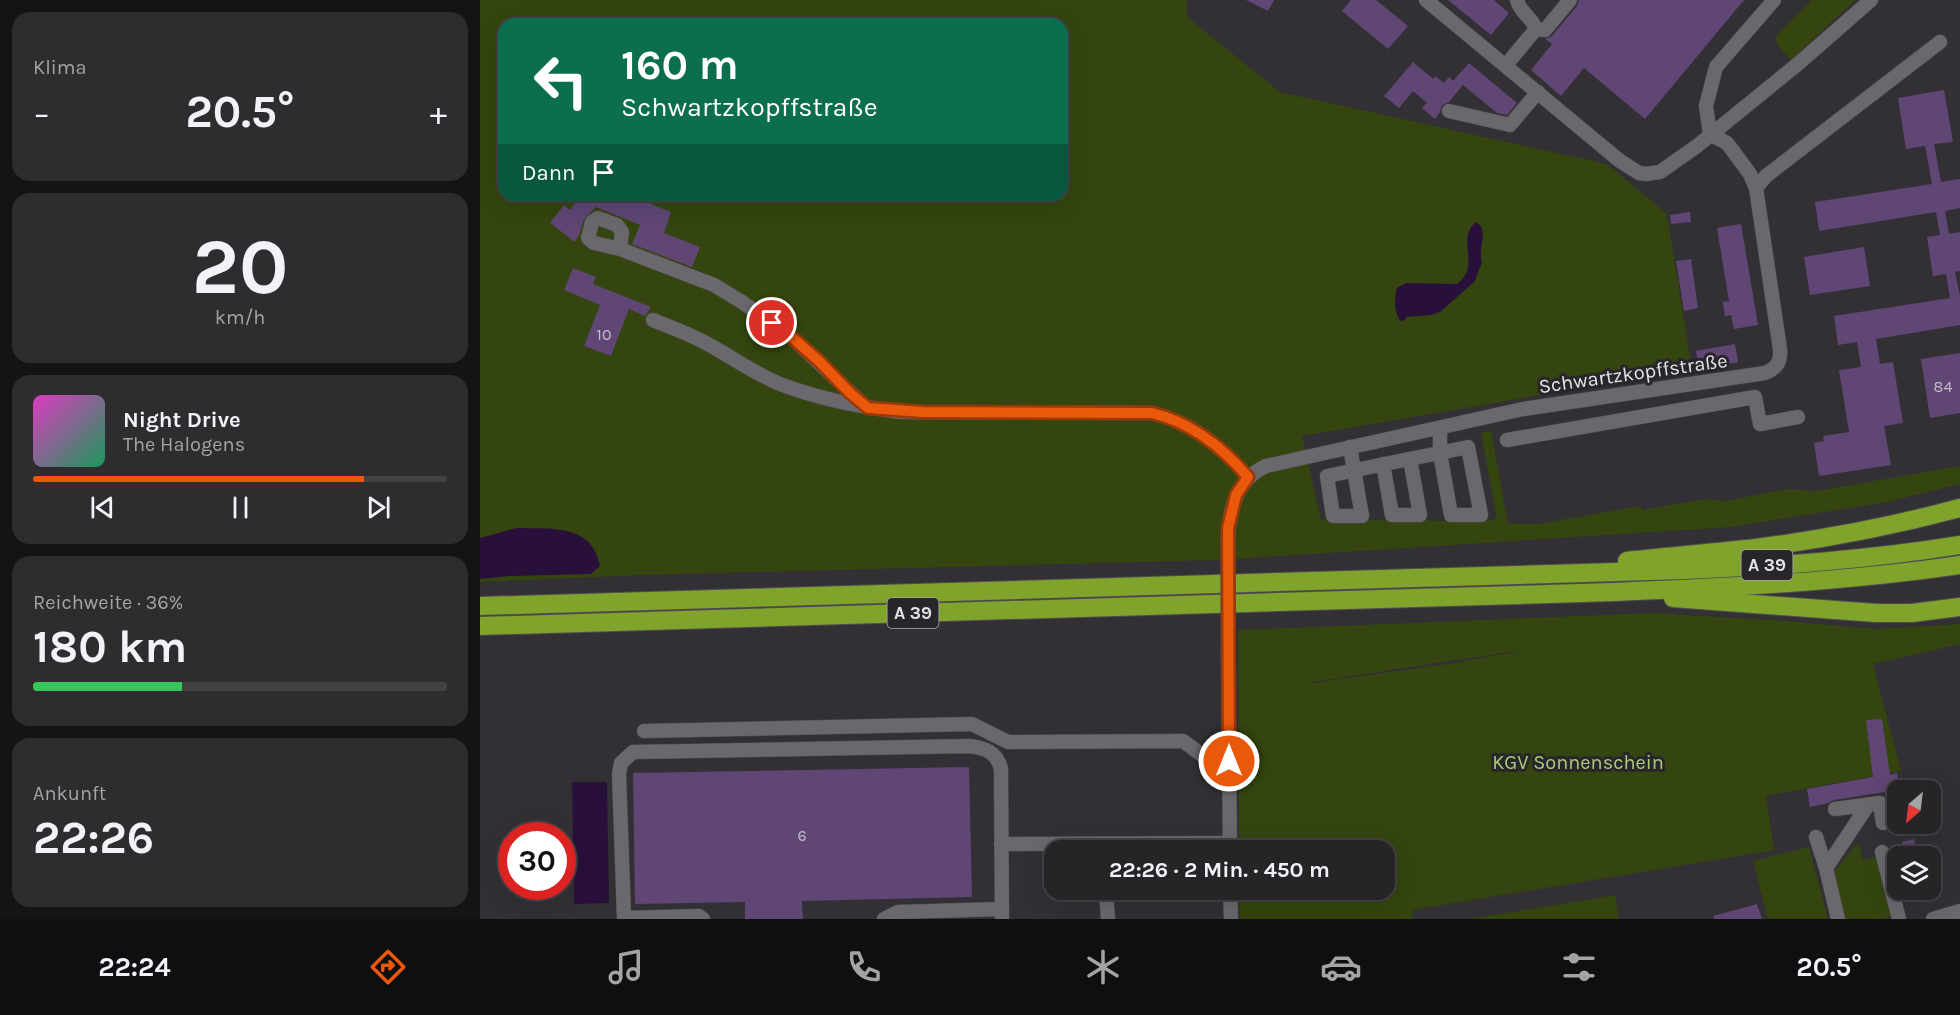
<!DOCTYPE html>
<html lang="de">
<meta charset="utf-8">
<style>
body{margin:0;font-family:Karla,sans-serif;background:#2e2c2f;color:#f1f3f6;height:100vh;display:flex;flex-direction:column;font-size:22px;white-space:nowrap}
*{box-sizing:border-box;margin:0}
p{font-size:20px;color:#a4a4a7}
.icon{flex:none;width:33px;height:33px;fill:none;stroke:currentColor;stroke-width:2;stroke-linecap:round;stroke-linejoin:round}
.map{position:relative;flex:1;overflow:hidden}
.panel{display:flex;flex-direction:column;gap:12px;padding:12px;background:#151415;width:480px}
.panel>*{flex:none}
.banner{position:absolute;left:18px;top:18px;width:570px;height:183px;border-radius:18px;box-shadow:0 6px 24px #0002,0 0 0 2px #424144;background:#0b6e4f;color:#fff;overflow:hidden}
.needle{width:39px;rotate:208deg}
.fabs{position:absolute;left:1407px;top:780px;display:grid;gap:12px}
.fabs a{display:grid;place-items:center;width:54px;height:54px;border-radius:12px;background:#262427;box-shadow:0 6px 24px #0002,0 0 0 2px #424144;font-size:30px}
.speed{position:absolute;left:18px;top:822px;display:flex;gap:12px;font-size:30px;font-weight:700;text-align:center}
.speed>*{display:grid;place-content:center;width:78px;height:78px;border-radius:50%;background:#262427;box-shadow:0 6px 24px #0002,0 0 0 2px #424144;line-height:1}
.speed .limit{border:9px solid #d22;background:#fff;color:#111}
.pin{position:absolute;display:grid;place-items:center;width:51px;height:51px;color:#fff;margin:-26px;border:3px solid #fff;border-radius:50%;box-shadow:0 2px 6px #0007}
.me{position:absolute;width:66px;margin:-33px;rotate:0deg;stroke-linejoin:round;filter:drop-shadow(0 0 4px #0008)}
.turn{display:flex;align-items:center;gap:21px;height:126px;padding:0 24px;font-size:27px}
.turn .icon{width:78px;height:78px;stroke-width:2.5}
.turn b{display:block;font-size:42px;line-height:51px}
.then{display:flex;align-items:center;height:57px;padding:0 24px;background:#0003;gap:12px;font-size:22px}
.big{font-size:45px;font-weight:700;line-height:1.1}
.panel .card{flex:1;display:flex;flex-direction:column;justify-content:center;gap:9px;min-width:0;padding:0 21px;border-radius:18px;background:#2e2c2f}
.panel .dial{align-items:center;gap:0}
.dial b{font-size:78px;line-height:1}
.song{display:flex;align-items:center;gap:18px}
.cover{width:72px;height:72px;border-radius:9px;background:linear-gradient(135deg,hsl(310 70% 55%),hsl(150 70% 35%))}
.played{height:6px;border-radius:3px;background:linear-gradient(90deg,#ea580c 80%,#424144 80%)}
.keys{display:flex;justify-content:space-around;direction:ltr}
.heat{display:flex;justify-content:space-between;align-items:center;font-size:33px;direction:ltr}
.charge{height:9px;border-radius:4px;background:linear-gradient(90deg,#34c759 36%,#424144 0)}
.trip{position:absolute;left:564px;top:840px;width:351px;height:60px;border-radius:18px;background:#262427;box-shadow:0 6px 24px #0002,0 0 0 2px #424144;font-weight:700;line-height:60px;text-align:center}
.tab-bar{display:flex;height:96px;justify-content:space-around;align-items:center;background:#0f0e10;color:#a4a4a7}
.tab-bar .icon{width:42px;height:42px}
.tab-bar .active{color:#ea580c}
.tab-bar b{font-size:27px;color:#f1f3f6}
main{display:flex;flex:1;min-height:0}
.map>svg:first-child{display:block}
.green{fill:#34450f;fill-rule:evenodd}
.water{fill:#29103b}
.building{fill:#5f4675}
.lines{fill:none;stroke-linecap:round;stroke-linejoin:round}
.minor-casing{stroke:#4f4d51;stroke-width:15}
.highway-casing{stroke:#4f4d51;stroke-width:20}
.minor{stroke:#6a686d;stroke-width:14}
.highway{stroke:#80a42b;stroke-width:18}
.minor-bridge-casing{stroke:#4f4d51;stroke-width:15;stroke-linecap:butt}
.minor-bridge{stroke:#6a686d;stroke-width:14}
.route-casing{stroke:#983908;stroke-width:15}
.route{stroke:#ea580c;stroke-width:10}
.labels{text-anchor:middle;stroke-width:6;stroke-linejoin:round;paint-order:stroke}
.number-label{font-size:16px;fill:#c3bcca}
.shield{fill:#28262a;stroke:#acaaae;stroke-width:1.5}
.shield-label{font-size:18px;font-weight:bold;fill:#e4e3e6}
.street-label{font-size:20px;fill:#e4e3e6;stroke:#28262a}
.park-label{font-size:20px;fill:#aecb7a;stroke:#28262a}
</style>
<main>
<section class="panel">
<div class="card"><p>Klima</p>
<div class="heat"><a>−</a><b class="big">20.5°</b><a>+</a></div>
</div>
<div class="card dial"><b>20</b><p>km/h</p></div>
<div class="card">
<div class="song"><i class="cover"></i><div><b>Night Drive</b><p>The Halogens</p></div></div>
<div class="played"></div>
<div class="keys"><svg class="icon" aria-label="previous" viewBox="0 0 24 24"><path d="M18 5L8 12l10 7zM5 5v14"/></svg><svg class="icon" aria-label="pause" viewBox="0 0 24 24"><path d="M8 5v14M16 5v14"/></svg><svg class="icon" aria-label="next" viewBox="0 0 24 24"><path d="M6 5l10 7-10 7zM19 5v14"/></svg></div>
</div>
<div class="card"><p>Reichweite · 36%</p><b class="big">180 km</b><div class="charge"></div></div>
<div class="card"><p>Ankunft</p><b class="big">22:26</b></div>
</section>
<div class="map">
<svg width="1480" height="919" viewBox="0 0 1480 919">
<rect width="100%" height="100%" fill="#323034"/>
<g class="green">
<path d="M0 0H707V17L800 92 1127 164 1187 214 1212 370 1182 374 822 436 841 520 1004 521 1017 519 1001 433 1011 431 1028 524H1057L1161 506 1162 510 1224 499 1245 501 1308 489 1336 491 1480 466V484L1407 502 1251 527 739 560 164 575 0 582ZM24 24H582V195H24Z"/>
<path d="M1330 0H1375L1311 60 1299 47 1295 37 1331 1Z"/>
<path d="M1171 613 1307 621 1395 629 1480 624V644L1393 664 1421 771 1286 796 1294 850 932 910 933 919H760L759 890H904V850H759L758 630ZM1050 649 975 663 832 683V682Z"/>
<path d="M1378 843 1383 860 1398 857 1412 912 1410 917 1403 919H1364L1354 872Z"/>
<path d="M1329 847 1348 919H1288L1273 861Z"/>
<path d="M1135 895 1139 919H990Z"/>
</g>
<g class="water">
<path d="M996 222C1010 229 997 249 1002 262L995 281 960 312 951 315 926 317 925 320 920 321C914 311 914 299 917 288L926 283 977 284C1002 266 975 239 996 222Z"/>
<path d="M36 528C70 529 112 523 120 566L111 574 31 576 0 579V538Z"/>
<path d="M92 782H127L129 903 94 904Z"/>
</g>
<g class="building">
<path d="M766 0H794L788 11Z"/>
<path d="M871 0H896L928 26 908 49 862 11Z"/>
<path d="M968 0H1014L1029 13 1011 35Z"/>
<path d="M1099 0H1264L1165 119 1104 68 1081 96 1051 70 1072 44 1065 39 1072 36 1097 6Z"/>
<path d="M933 62 953 79 955 76 964 83 969 77 973 81 989 63 1037 103 1027 115 1017 113 983 85 969 102 962 105 960 112 955 119 942 108 947 103 933 91 919 108 904 96Z"/>
<path d="M1464 90 1473 142 1454 144 1461 182 1480 179V208L1465 211 1469 234 1480 232V271L1475 272 1480 296V325L1396 339 1400 364 1413 362 1423 423 1404 426 1411 465 1339 476 1334 443 1344 441 1343 436 1369 432 1359 370 1381 367 1377 342 1358 345 1354 316 1470 298 1466 274 1453 276 1447 237 1460 235 1456 212 1339 231 1335 202 1452 184 1445 146 1426 149 1418 98Z"/>
<path d="M101 195H157L156 198 191 212 184 233 220 247 212 267 152 244 160 225 116 207 104 219 99 235 95 242 70 223 84 205 90 210Z"/>
<path d="M1210 212 1211 222 1191 224 1190 215Z"/>
<path d="M1261 224 1278 325 1254 329 1251 315 1245 316 1243 302 1249 301 1237 228Z"/>
<path d="M1384 247 1390 286 1330 295 1324 257Z"/>
<path d="M1211 259 1218 308 1204 311 1196 261Z"/>
<path d="M93 268 116 277 113 284 171 307 165 316 149 309 131 356 104 346 120 305 84 290Z"/>
<path d="M1255 344 1258 362 1219 369 1216 351Z"/>
<path d="M1480 353V413L1450 418 1441 359Z"/>
<path d="M1402 719 1410 775 1417 773 1419 785 1410 786 1411 791 1354 800 1348 803 1330 807 1327 789 1393 777 1386 720Z"/>
<path d="M489 767 492 897 322 901 323 919H265V902L155 904 153 773Z"/>
<path d="M1434 839 1438 856H1426L1422 842Z"/>
<path d="M1277 904 1282 919H1234L1233 916Z"/>
</g>
<g class="lines">
<defs>
<g id="minor">
<path d="M946 0 1140 161 1159 173 1166 174 1180 172 1217 146 1319 63 1391 0"/>
<path d="M1037 0C1040 13 1052 17 1056 29"/>
<path d="M1056 29 1065 30 1090 0"/>
<path d="M1026 65 1056 29"/>
<path d="M969 111 1030 125 1058 92"/>
<path d="M1230 134 1226 106 1236 67 1294 0"/>
<path d="M1276 188 1286 176 1460 42"/>
<path d="M140 249 114 243 108 238 112 222 118 218 137 225 142 232 140 249 234 285 262 302 307 333 386 407"/>
<path d="M173 320C190 327 207 333 224 342 249 355 273 373 300 384 339 399 380 407 421 412L672 413C710 422 743 448 768 477"/>
<path d="M1027 440 1275 397 1280 424 1318 417"/>
<path d="M870 447 882 516H853L847 476 924 460 930 459"/>
<path d="M903 464 912 515H940L930 459 988 447 1001 515H971L960 453V428"/>
<path d="M748 543C748 512 755 480 786 466L1043 409 1285 373C1297 368 1301 362 1300 349L1276 188 1270 174 1247 143 1230 134"/>
<path d="M748 650 750 850"/>
<path d="M164 731 492 724 528 742 703 741 749 775"/>
<path d="M1355 809 1400 803 1403 823"/>
<path d="M1336 837 1346 868 1358 919"/>
<path d="M521 844 750 843"/>
<path d="M1402 852 1419 919"/>
<path d="M1346 868 1388 805"/>
<path d="M626 890 628 919"/>
<path d="M750 890 751 919"/>
<path d="M223 919 219 916 144 918 139 774 141 763 153 752 490 746C505 748 517 752 521 769L522 919"/>
<path d="M404 919 418 912 522 909"/>
<path d="M1453 919 1480 911"/>
</g>
<g id="highway">
<path d="M1147 561C1190 556 1233 553 1276 548 1345 539 1413 526 1480 508"/>
<path d="M1193 598 1396 613H1432L1480 607"/>
<path d="M0 606 1203 570C1296 566 1388 560 1480 545"/>
<path d="M0 626 1134 592C1250 587 1365 582 1480 565"/>
</g>
</defs>
<use href="#minor" class="minor-casing"/>
<use href="#highway" class="highway-casing"/>
<use href="#minor" class="minor"/>
<use href="#highway" class="highway"/>
<defs>
<path id="minor-bridge" d="M748 543V650"/>
</defs>
<use href="#minor-bridge" class="minor-bridge-casing"/>
<use href="#minor-bridge" class="minor-bridge"/>
</g>
<g class="lines">
<defs>
<path id="route" d="M292 323 307 333 340 362 370 393 388 408 443 412 672 413C710 422 743 448 768 477L756 495 748 528 749 761"/>
</defs>
<use href="#route" class="route-casing"/>
<use href="#route" class="route"/>
</g>
<g class="labels">
<g class="number-label">
<text x="124" y="340">10</text>
<text x="1463" y="392">84</text>
<text x="322" y="841">6</text>
</g>
<g class="shield">
<rect x="1261.5" y="550" width="51" height="30" rx="4.5"/>
<rect x="407.5" y="598" width="51" height="30" rx="4.5"/>
</g>
<g class="shield-label">
<text x="1287" y="571">A 39</text>
<text x="433" y="619">A 39</text>
</g>
<g class="street-label">
<text transform="translate(1153 373) rotate(-8)" y="7">Schwartzkopffstraße</text>
</g>
<g class="park-label">
<text x="1098" y="769">KGV Sonnenschein</text>
</g>
</g>
</svg>
<div class="fabs">
<a><svg class="needle" viewBox="-14 -14 28 28"><path d="M0-13l5 13h-10z" fill="#e53935"/><path d="M0 13l5-13h-10z" fill="#a4a4a7"/></svg></a>
<a><svg class="icon" aria-label="layers" viewBox="0 0 24 24"><path d="M12 4l9 5-9 5-9-5zM3 14l9 5 9-5"/></svg></a>
</div>
<div class="speed"><div class="limit">30</div></div>
<div class="pin" style="left:292px;top:323px;background:#d93025"><svg class="icon" aria-label="arrive" viewBox="0 0 24 24"><path d="M6 21V4h12l-3 4 3 4H6"/></svg></div>
<svg class="me" style="left:749px;top:761px" viewBox="-20 -20 40 40"><circle r="17" fill="#ea580c" stroke="#fff" stroke-width="3"/><path d="M0-11L8 9 0 5-8 9z" fill="#fff"/></svg>
<div class="trip">22:26 · 2 Min. · 450 m</div>
<div class="banner">
<div class="turn"><svg class="icon" aria-label="left" viewBox="0 0 24 24"><path d="M17 20v-9H6M10 6l-5 5 5 5"/></svg><div><b>160 m</b>Schwartzkopffstraße</div></div>
<div class="then">Dann<svg class="icon" aria-label="arrive" viewBox="0 0 24 24"><path d="M6 21V4h12l-3 4 3 4H6"/></svg></div>
</div>
</div>
</main>
<nav class="tab-bar">
<b>22:24</b>
<svg class="icon active" aria-label="directions" viewBox="0 0 24 24"><path d="M12 3l9 9-9 9-9-9zM9 14v-3h6M13 9l2 2-2 2"/></svg>
<svg class="icon" aria-label="music" viewBox="0 0 24 24"><path d="M9 18V5l10-2v13"/><circle cx="6" cy="18" r="3"/><circle cx="16" cy="16" r="3"/></svg>
<svg class="icon" aria-label="phone" viewBox="0 0 24 24"><path d="M5 4h4l2 5-3 2q2 4 5 5l2-3 5 2v4C11 20 4 13 5 4z"/></svg>
<svg class="icon" aria-label="climate" viewBox="0 0 24 24"><path d="M12 3v18M4 7l16 10M4 17L20 7"/></svg>
<svg class="icon" aria-label="car" viewBox="0 0 24 24"><path d="M5 17H2v-5l4-1 3-4h7l3 4 3 1v5h-3M9 17h6M6 11h13"/><circle cx="7" cy="17" r="2"/><circle cx="17" cy="17" r="2"/></svg>
<svg class="icon" aria-label="filters" viewBox="0 0 24 24"><path d="M4 7h16M4 17h16"/><circle cx="9" cy="7" r="2"/><circle cx="15" cy="17" r="2"/></svg>
<b>20.5°</b>
</nav>
